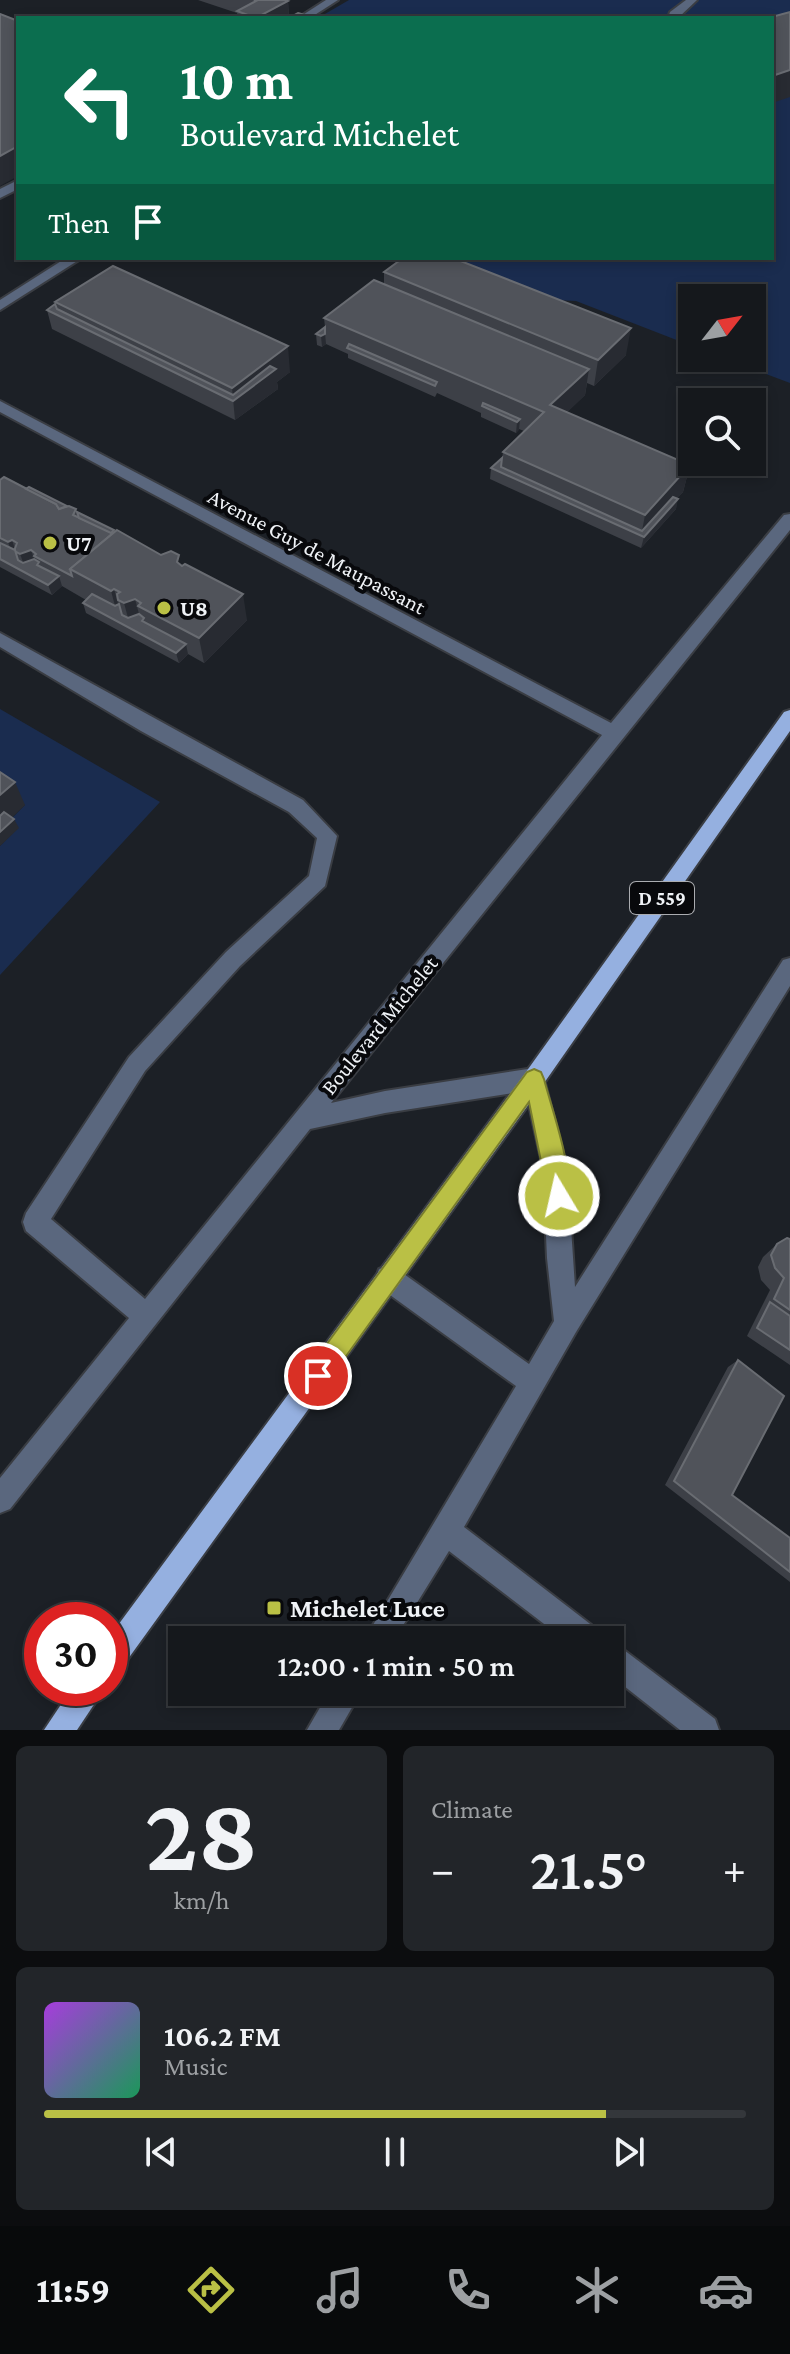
<!DOCTYPE html>
<meta charset="utf-8">
<style>
body{margin:0;font-family:"Crimson Pro",serif;background:#222529;color:#f1f3f6;height:100vh;display:flex;flex-direction:column;font-size:30px;white-space:nowrap}
*{box-sizing:border-box;margin:0}
p{font-size:26px;color:#9da0a3}
.icon{flex:none;width:44px;height:44px;fill:none;stroke:currentColor;stroke-width:2;stroke-linecap:round;stroke-linejoin:round}
.map{position:relative;height:1730px;overflow:hidden}
.panel{display:flex;flex-direction:column;gap:16px;padding:16px;background:#0c0d0f;flex:1}
.panel>*{flex:none}
.hud{position:absolute;left:16px;top:16px;width:758px;height:244px;border-radius:0px;box-shadow:0 4px 12px #0003,0 0 0 2px #34373b;background:#0b6e4f;color:#fff;overflow:hidden}
.needle{width:52px;rotate:59deg}
.fabs{position:absolute;left:678px;top:284px;display:grid;gap:16px}
.fabs a{display:grid;place-items:center;width:88px;height:88px;border-radius:0px;background:#15181c;box-shadow:0 4px 12px #0003,0 0 0 2px #34373b;font-size:40px}
.speed{position:absolute;left:24px;top:1602px;display:flex;gap:16px;font-size:40px;font-weight:700;text-align:center}
.speed>*{display:grid;place-content:center;width:104px;height:104px;border-radius:50%;background:#15181c;box-shadow:0 4px 12px #0003,0 0 0 2px #34373b;line-height:1}
.speed .limit{border:12px solid #d22;background:#fff;color:#111}
.pin{position:absolute;display:grid;place-items:center;width:68px;height:68px;color:#fff;margin:-34px;border:4px solid #fff;border-radius:50%;box-shadow:0 2px 8px #0007}
.me{position:absolute;width:88px;margin:-44px;rotate:351deg;stroke-linejoin:round;filter:drop-shadow(0 0 6px #0008)}
.turn{display:flex;align-items:center;gap:28px;height:168px;padding:0 32px;font-size:36px}
.turn .icon{width:104px;height:104px;stroke-width:2.5}
.turn b{display:block;font-size:56px;line-height:68px}
.then{display:flex;align-items:center;height:76px;padding:0 32px;background:#0003;gap:16px;font-size:30px}
.big{font-size:60px;font-weight:600;line-height:1.1}
.panel .card{flex:1;display:flex;flex-direction:column;justify-content:center;gap:12px;min-width:0;padding:0 28px;border-radius:12px;background:#222529}
.panel .dial{align-items:center;gap:0}
.dial b{font-size:104px;line-height:1}
.song{display:flex;align-items:center;gap:24px}
.cover{width:96px;height:96px;border-radius:12px;background:linear-gradient(135deg,hsl(280 70% 55%),hsl(150 70% 35%))}
.played{height:8px;border-radius:4px;background:linear-gradient(90deg,#bac045 80%,#34373b 80%)}
.keys{display:flex;justify-content:space-around;direction:ltr}
.heat{display:flex;justify-content:space-between;align-items:center;font-size:44px;direction:ltr}
.panel .tiles{flex:1;display:grid;gap:16px;grid-template-columns:1fr 1fr}
.card:last-child{grid-column:span 2}
.trip{position:absolute;left:168px;top:1626px;width:456px;height:80px;border-radius:0px;background:#15181c;box-shadow:0 4px 12px #0003,0 0 0 2px #34373b;font-weight:600;line-height:80px;text-align:center}
.tab-bar{display:flex;height:128px;justify-content:space-around;align-items:center;background:#080a0b;color:#9da0a3}
.tab-bar .icon{width:56px;height:56px}
.tab-bar .selected{color:#bac045}
.tab-bar b{font-size:36px;color:#f1f3f6}
.map>svg:first-child{display:block}
.green{fill:#1a2c4f}
.lines{fill:none;stroke-linecap:round;stroke-linejoin:round}
.minor-casing{stroke:#3a3d43;stroke-width:4}
.major-casing{stroke:#3a3d43;stroke-width:4}
.minor{fill:#5a677e;fill-rule:evenodd}
.major{fill:#95b0e0;fill-rule:evenodd}
.wall{fill:#3d4047}
.shaded-wall{fill:#282b32}
.building{fill:#50535a;stroke:#696c72;stroke-width:2}
.route{fill:#bac045;stroke:#797d2d;stroke-width:2}
.poi-dot{fill:#bac045;stroke:#08090c;stroke-width:3}
.labels{text-anchor:middle;stroke-width:8;stroke-linejoin:round;paint-order:stroke}
.shield{fill:#08090c;stroke:#aaacb0;stroke-width:2}
.shield-label{font-size:20px;font-weight:bold;fill:#eff2f6}
.poi-label{font-size:22px;font-weight:bold;fill:#eff2f6;stroke:#08090c;text-anchor:start}
.street-label{font-size:22px;fill:#eff2f6;stroke:#08090c}
.near-poi-label{font-size:26px;font-weight:bold;fill:#eff2f6;stroke:#08090c;text-anchor:start}
</style>
<div class="map">
<svg width="790" height="1730" viewBox="0 0 790 1730">
<rect width="100%" height="100%" fill="#1c2026"/>
<g class="green">
<path d="M349 0H790V383L724 358H752V298H692V346L576 301 516 298 417 258H772V18H318Z"/>
<path d="M0 709 160 802 0 975V846L18 828 9 821 25 805 0 789Z"/>
</g>
<g class="lines">
<defs>
<g id="minor">
<path d="M326 0H338L310 18H298Z"/>
<path d="M686 0H697L678 18H668L670 12Z"/>
<path d="M18 180V189L0 198V189Z"/>
<path d="M66 258H82L0 310V300Z"/>
<path d="M0 401 611 723 784 515 790 514V530L331 1103 385 1091 534 1068 542 1072 567 1168 575 1287 783 960 790 958V986L576 1332 464 1527 598 1630 602 1640H565L449 1551 394 1640H364L516 1386 379 1287 376 1278 379 1269 388 1266 397 1269 529 1364 554 1321 547 1258 543 1168 526 1091 385 1113 310 1129 10 1509 0 1513V1478L129 1318 26 1231 23 1222 26 1213 129 1057 226 952 309 876 317 838 289 812 141 731 0 647V633L303 800 337 836 325 886 240 966 145 1071 51 1219 145 1299 602 735 0 412Z"/>
<path d="M610 1643 620 1647 715 1719 719 1730H680L610 1675Z"/>
<path d="M329 1692H361L339 1730H307Z"/>
</g>
<g id="major">
<path d="M790 710V731L542 1086 120 1670 110 1675V1636L526 1072 784 712Z"/>
<path d="M72 1688H105L77 1730H44Z"/>
</g>
</defs>
<use href="#minor" class="minor-casing"/>
<use href="#major" class="major-casing"/>
<use href="#minor" class="minor"/>
<use href="#major" class="major"/>
</g>
<g class="wall">
<path d="M198 0H285L288 1 289 18H238L237 13Z"/>
<path d="M384 272 626 355 594 386 587 383 585 395 567 412 690 465 683 492 677 498 676 509 641 548 490 479 491 468 502 458 503 452 524 431 519 429 516 433 481 417V413L437 393 435 397 348 358V354L326 344 322 347 317 345 316 334 325 327 324 318 384 284Z"/>
<path d="M55 302 290 372 277 382 278 389 235 420 52 329 47 310 55 304Z"/>
<path d="M0 480 26 489 67 506 181 565 247 620 204 663 188 654 179 663 86 613 83 603 86 600 62 586 52 595 0 567Z"/>
<path d="M790 1239V1365L747 1336 770 1290 761 1280 758 1267 763 1257 777 1244Z"/>
<path d="M738 1360 732 1495 790 1538V1582L665 1485 728 1367Z"/>
</g>
<g class="shaded-wall">
<path d="M288 1 289 18H256Z"/>
<path d="M790 70V97L772 103V76Z"/>
<path d="M18 146V176L0 186V156Z"/>
<path d="M631 328 626 355 594 386 598 360Z"/>
<path d="M325 333 326 344 322 347 321 336Z"/>
<path d="M288 346 290 372 277 382 278 389 235 420 232 388Z"/>
<path d="M589 369 585 395 547 432 550 405Z"/>
<path d="M520 419 519 430 516 433 517 422Z"/>
<path d="M690 465 683 492 643 537 641 536 645 515Z"/>
<path d="M678 499 676 509 641 548 644 537Z"/>
<path d="M12 540 16 552 14 551 15 562 8 542Z"/>
<path d="M31 550 38 570 27 573 20 554Z"/>
<path d="M59 576 62 586 52 595 48 585Z"/>
<path d="M114 589 121 614 118 617 111 591Z"/>
<path d="M243 594 247 620 204 663 199 638Z"/>
<path d="M135 599 142 625 131 629 124 603Z"/>
<path d="M186 644 188 654 179 663 176 653Z"/>
<path d="M15 782 25 805 0 829V795Z"/>
<path d="M14 819 19 828 0 846V832Z"/>
</g>
<g class="building">
<path d="M254 0H285L288 1 256 18 237 11 256 1Z"/>
<path d="M790 12V70L772 76V18H768Z"/>
<path d="M298 13 315 18H289Z"/>
<path d="M0 14 18 21V146L0 156Z"/>
<path d="M403 258H453L631 328 598 360 384 272Z"/>
<path d="M113 266 288 346 232 388 55 302Z"/>
<path d="M374 280 589 369 550 405 690 465 645 515 503 452 544 412 324 318Z"/>
<path d="M55 304 57 309 233 395 270 366 276 369 233 401 47 310Z"/>
<path d="M325 327V334L321 336 316 334Z"/>
<path d="M349 344 437 382 435 386 347 348Z"/>
<path d="M483 403 520 419 517 422 482 406Z"/>
<path d="M502 458 501 467 642 531 673 497 678 499 644 537 491 468Z"/>
<path d="M4 477 56 504 59 509 69 506 76 509 73 515 113 533 70 569 72 576 34 556 36 554 31 550 20 554 14 551 17 543 12 540 8 542 0 538V480Z"/>
<path d="M29 487 67 506 59 509 56 504 26 489Z"/>
<path d="M77 512 114 530 111 533 79 518Z"/>
<path d="M117 530 161 555 171 551 179 555 177 562 182 566 185 564 243 594 199 638 138 606 141 603 135 599 124 603 118 600 117 594 120 592 114 589 111 591 70 569Z"/>
<path d="M0 543 15 550 18 560 23 563 34 559 39 562 37 565 59 576 48 585 0 559Z"/>
<path d="M92 594 115 606 119 604 122 615 128 618 139 614 144 618 142 621 186 644 176 653 83 603Z"/>
<path d="M0 772 15 782 0 795Z"/>
<path d="M4 812 14 819 0 832V816Z"/>
<path d="M787 1238 790 1239V1310L774 1299 784 1278 775 1268 771 1255 777 1244Z"/>
<path d="M770 1302 790 1316V1350L757 1328Z"/>
<path d="M738 1360 784 1396 732 1495 790 1538V1572L674 1481Z"/>
</g>
<path class="route" d="M534 1069 541 1072 544 1079C551 1107 577 1178 566 1204L559 1207 551 1204 548 1196 529 1102 326 1384 318 1388 309 1384 306 1376 309 1368 527 1072Z"/>
<g class="poi-dot">
<circle cx="50" cy="543" r="8"/>
<circle cx="164" cy="608" r="8"/>
<rect x="266" y="1600" width="16" height="16" rx="4"/>
</g>
<g class="labels">
<rect class="shield" x="630" y="882" width="64" height="32" rx="6"/>
<g class="shield-label">
<text x="662" y="905">D 559</text>
</g>
<g class="poi-label">
<text x="66" y="551">U7</text>
<text x="180" y="616">U8</text>
</g>
<g class="street-label">
<text transform="translate(317 551) rotate(28)" y="8">Avenue Guy de Maupassant</text>
<text transform="translate(379 1025) rotate(-51)" y="8">Boulevard Michelet</text>
</g>
<g class="near-poi-label">
<text x="290" y="1617">Michelet Luce</text>
</g>
</g>
</svg>
<div class="fabs">
<a><svg class="needle" viewBox="-14 -14 28 28"><path d="M0-13l5 13h-10z" fill="#e53935"/><path d="M0 13l5-13h-10z" fill="#9da0a3"/></svg></a>
<a><svg class="icon" aria-label="search" viewBox="0 0 24 24"><circle cx="10" cy="10" r="6"/><path d="M15 15l6 6"/></svg></a>
</div>
<div class="speed"><div class="limit">30</div></div>
<div class="pin" style="left:318px;top:1376px;background:#d93025"><svg class="icon" aria-label="arrive" viewBox="0 0 24 24"><path d="M6 21V4h12l-3 4 3 4H6"/></svg></div>
<svg class="me" style="left:559px;top:1196px" viewBox="-20 -20 40 40"><circle r="17" fill="#bac045" stroke="#fff" stroke-width="3"/><path d="M0-11L8 9 0 5-8 9z" fill="#fff"/></svg>
<div class="trip">12:00 · 1 min · 50 m</div>
<div class="hud">
<div class="turn"><svg class="icon" aria-label="left" viewBox="0 0 24 24"><path d="M17 20v-9H6M10 6l-5 5 5 5"/></svg><div><b>10 m</b>Boulevard Michelet</div></div>
<div class="then">Then<svg class="icon" aria-label="arrive" viewBox="0 0 24 24"><path d="M6 21V4h12l-3 4 3 4H6"/></svg></div>
</div>
</div>
<section class="panel">
<div class="tiles">
<div class="card dial"><b>28</b><p>km/h</p></div>
<div class="card"><p>Climate</p>
<div class="heat"><a>−</a><b class="big">21.5°</b><a>+</a></div>
</div>
<div class="card">
<div class="song"><i class="cover"></i><div><b>106.2 FM</b><p>Music</p></div></div>
<div class="played"></div>
<div class="keys"><svg class="icon" aria-label="previous" viewBox="0 0 24 24"><path d="M18 5L8 12l10 7zM5 5v14"/></svg><svg class="icon" aria-label="pause" viewBox="0 0 24 24"><path d="M8 5v14M16 5v14"/></svg><svg class="icon" aria-label="next" viewBox="0 0 24 24"><path d="M6 5l10 7-10 7zM19 5v14"/></svg></div>
</div>
</div>
</section>
<nav class="tab-bar">
<b>11:59</b>
<svg class="icon selected" aria-label="directions" viewBox="0 0 24 24"><path d="M12 3l9 9-9 9-9-9zM9 14v-3h6M13 9l2 2-2 2"/></svg>
<svg class="icon" aria-label="music" viewBox="0 0 24 24"><path d="M9 18V5l10-2v13"/><circle cx="6" cy="18" r="3"/><circle cx="16" cy="16" r="3"/></svg>
<svg class="icon" aria-label="phone" viewBox="0 0 24 24"><path d="M5 4h4l2 5-3 2q2 4 5 5l2-3 5 2v4C11 20 4 13 5 4z"/></svg>
<svg class="icon" aria-label="climate" viewBox="0 0 24 24"><path d="M12 3v18M4 7l16 10M4 17L20 7"/></svg>
<svg class="icon" aria-label="car" viewBox="0 0 24 24"><path d="M5 17H2v-5l4-1 3-4h7l3 4 3 1v5h-3M9 17h6M6 11h13"/><circle cx="7" cy="17" r="2"/><circle cx="17" cy="17" r="2"/></svg>
</nav>
